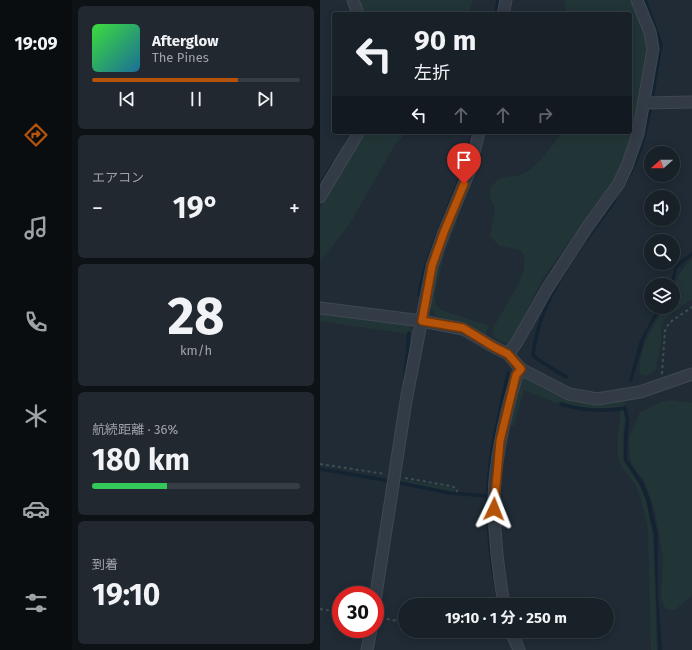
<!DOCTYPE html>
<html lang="ja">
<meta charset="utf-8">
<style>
body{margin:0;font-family:"Fira Sans","Noto Sans JP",sans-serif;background:#212830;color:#f1f3f6;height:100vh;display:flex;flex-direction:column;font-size:15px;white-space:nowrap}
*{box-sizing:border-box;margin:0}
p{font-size:13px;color:#9fa3a8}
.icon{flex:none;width:22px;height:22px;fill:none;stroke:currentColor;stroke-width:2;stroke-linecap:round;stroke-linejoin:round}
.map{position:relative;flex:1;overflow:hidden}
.drawer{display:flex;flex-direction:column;gap:6px;padding:6px;background:#0d1216;width:248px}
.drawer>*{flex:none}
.top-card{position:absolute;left:12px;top:12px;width:300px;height:122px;border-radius:4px;box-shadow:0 2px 10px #0003,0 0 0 1px #363e45;background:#182028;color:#f1f3f6;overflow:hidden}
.needle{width:26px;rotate:249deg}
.buttons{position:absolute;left:324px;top:146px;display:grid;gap:8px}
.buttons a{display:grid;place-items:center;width:36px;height:36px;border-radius:50%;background:#182028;box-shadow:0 2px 10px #0003,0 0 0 1px #363e45;font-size:20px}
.speed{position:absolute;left:12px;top:586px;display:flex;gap:8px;font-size:20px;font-weight:700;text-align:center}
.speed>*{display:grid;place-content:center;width:52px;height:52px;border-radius:50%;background:#182028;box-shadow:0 2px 10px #0003,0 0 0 1px #363e45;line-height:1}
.speed .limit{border:6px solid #d22;background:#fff;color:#111}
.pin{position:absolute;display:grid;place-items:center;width:34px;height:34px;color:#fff;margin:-41px -17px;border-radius:50% 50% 50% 0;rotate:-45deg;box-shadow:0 0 4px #0007}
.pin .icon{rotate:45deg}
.me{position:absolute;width:44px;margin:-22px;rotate:2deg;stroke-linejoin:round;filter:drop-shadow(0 0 3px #0008)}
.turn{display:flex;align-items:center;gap:14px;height:84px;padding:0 16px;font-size:18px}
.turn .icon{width:52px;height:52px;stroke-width:2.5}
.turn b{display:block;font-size:28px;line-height:34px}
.lanes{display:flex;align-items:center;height:38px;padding:0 16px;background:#0003;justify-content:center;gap:20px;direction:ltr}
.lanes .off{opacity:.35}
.big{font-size:30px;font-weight:700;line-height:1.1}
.drawer .card{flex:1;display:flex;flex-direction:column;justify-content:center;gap:6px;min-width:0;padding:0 14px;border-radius:6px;background:#212830}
.drawer .dial{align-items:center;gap:0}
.dial b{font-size:52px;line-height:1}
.song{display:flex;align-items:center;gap:12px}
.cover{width:48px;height:48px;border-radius:6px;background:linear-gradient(135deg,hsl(120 70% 55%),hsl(200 70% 35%))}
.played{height:4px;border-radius:2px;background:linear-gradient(90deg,#b45309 70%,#363e45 70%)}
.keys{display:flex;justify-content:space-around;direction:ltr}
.heat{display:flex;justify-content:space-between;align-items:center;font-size:22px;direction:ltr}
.charge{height:6px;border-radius:3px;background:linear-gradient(90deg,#34c759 36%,#363e45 0)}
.trip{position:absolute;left:78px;top:598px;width:216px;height:40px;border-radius:20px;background:#182028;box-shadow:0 2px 10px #0003,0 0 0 1px #363e45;font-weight:700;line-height:40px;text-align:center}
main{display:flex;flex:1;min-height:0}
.tabs{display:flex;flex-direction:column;width:72px;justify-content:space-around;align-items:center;background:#0a0d10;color:#9fa3a8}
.tabs .icon{width:28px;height:28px}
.tabs .current{color:#b45309}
.tabs b{font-size:18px;color:#f1f3f6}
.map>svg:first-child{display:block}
.green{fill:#223536}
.water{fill:#142331}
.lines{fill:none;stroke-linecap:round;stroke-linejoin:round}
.stream{stroke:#142331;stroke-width:3.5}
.minor-casing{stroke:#3f4852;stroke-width:13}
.path{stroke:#3a4f4e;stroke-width:2;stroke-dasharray:3 3;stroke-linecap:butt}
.minor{stroke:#333c46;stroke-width:11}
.route-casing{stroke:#753606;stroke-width:10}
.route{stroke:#b45309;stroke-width:7}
</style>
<main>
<nav class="tabs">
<b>19:09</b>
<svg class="icon current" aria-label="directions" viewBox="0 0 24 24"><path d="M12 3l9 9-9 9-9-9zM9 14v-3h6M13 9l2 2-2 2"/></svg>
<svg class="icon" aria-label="music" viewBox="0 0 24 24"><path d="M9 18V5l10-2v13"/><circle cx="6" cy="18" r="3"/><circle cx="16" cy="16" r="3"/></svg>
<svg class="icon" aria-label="phone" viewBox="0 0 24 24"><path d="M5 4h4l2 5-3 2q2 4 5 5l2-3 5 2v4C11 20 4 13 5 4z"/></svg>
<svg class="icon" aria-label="climate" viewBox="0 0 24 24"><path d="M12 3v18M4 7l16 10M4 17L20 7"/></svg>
<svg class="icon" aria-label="car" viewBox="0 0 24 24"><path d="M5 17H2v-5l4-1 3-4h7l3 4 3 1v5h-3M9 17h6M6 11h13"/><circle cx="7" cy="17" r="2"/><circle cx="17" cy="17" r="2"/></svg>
<svg class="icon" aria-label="filters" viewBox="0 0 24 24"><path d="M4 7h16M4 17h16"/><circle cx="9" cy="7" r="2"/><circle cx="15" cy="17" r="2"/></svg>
</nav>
<section class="drawer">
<div class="card">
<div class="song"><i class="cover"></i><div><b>Afterglow</b><p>The Pines</p></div></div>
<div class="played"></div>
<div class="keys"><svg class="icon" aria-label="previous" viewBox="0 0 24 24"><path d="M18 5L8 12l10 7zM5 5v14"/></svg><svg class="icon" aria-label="pause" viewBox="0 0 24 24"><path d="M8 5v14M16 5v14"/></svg><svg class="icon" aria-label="next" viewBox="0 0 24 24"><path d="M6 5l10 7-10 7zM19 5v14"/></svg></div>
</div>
<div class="card"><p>エアコン</p>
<div class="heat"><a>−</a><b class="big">19°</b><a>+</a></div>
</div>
<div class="card dial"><b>28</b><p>km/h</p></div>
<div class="card"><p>航続距離 · 36%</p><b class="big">180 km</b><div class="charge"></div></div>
<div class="card"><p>到着</p><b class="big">19:10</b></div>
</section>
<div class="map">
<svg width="372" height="650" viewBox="0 0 372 650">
<rect width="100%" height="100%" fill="#202b35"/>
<g class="green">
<path d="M40 0H153L148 14H44Z"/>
<path d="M244 0H312L323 26 327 43 311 137 297 174 222 280 192 340 187 343C179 342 173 338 172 330L198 285 203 273 205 256 200 250 180 246 170 237 175 207C169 198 166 188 177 181 179 179 182 177 185 177 192 176 202 176 208 171 222 161 232 145 243 132H310V14H247Z"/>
<path d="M47 132H87L76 143 29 225 0 261V208Z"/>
<path d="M132 218 137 222 127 247 121 245Z"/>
<path d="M120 249 125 251 115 294V304L121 310 169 326 165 335 140 322 117 316 110 307Z"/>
<path d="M372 260V299L347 317 341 326V342L336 369 326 376 320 374C316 352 334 326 344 307H353C353 288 356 272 372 260Z"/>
<path d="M0 313 88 325 95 333 71 472 68 473 84 377 88 334 0 321Z"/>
<path d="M205 377C214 380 221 387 229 391 255 405 278 405 306 401L303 408 305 419 303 436V460L320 486 326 500 333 536 337 650H331L328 529 322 503 316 486 302 467 298 459V437L301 408H261L233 402 204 390 194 426 186 425 200 378Z"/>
<path d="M352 400 372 403V595L355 610 347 609 343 605 341 596 343 557 336 515 324 480 314 468 310 459 309 438 320 412 341 402Z"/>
<path d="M68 477 71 478 54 595H49Z"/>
<path d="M78 479 133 488 136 494 76 483Z"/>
</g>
<g class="water">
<path d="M372 252V256L357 268 353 286 350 285 355 265Z"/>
<path d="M338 307H342L326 334 312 381 309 382 319 343Z"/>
<path d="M306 407 309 419 307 459 324 484 330 499 338 536V597L342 650H338L334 535 326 500 320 485 304 460V436L306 419 303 408Z"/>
</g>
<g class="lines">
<g class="stream">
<path d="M325 0 341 44 332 98"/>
<path d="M176 14 178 0"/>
<path d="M25 145 32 132"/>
<path d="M305 182C319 160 325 135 330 110"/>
<path d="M0 185 14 163"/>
<path d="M99 295C106 256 123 222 137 185 143 168 148 150 153 132"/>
<path d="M246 377 217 359 213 355C219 297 260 249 293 203L298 192"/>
<path d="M85 378 89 333"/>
<path d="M241 404C263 411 282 412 305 408L306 411"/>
<path d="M0 469 70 481 69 483"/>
<path d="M76 482 130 493 168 496"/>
<path d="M177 594C171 562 167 529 168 496 168 455 180 413 188 373"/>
</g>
<defs>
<g id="minor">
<path d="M33 0 38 14"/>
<path d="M183 14 186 0"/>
<path d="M324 103 372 102"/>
<path d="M0 197 39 132"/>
<path d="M0 308 102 321 143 329 174 347 188 354 201 369 249 394 277 399 320 392 372 374"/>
<path d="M188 354 197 342 227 289 266 229 299 183 307 166 318 134 333 49 330 32 317 0"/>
<path d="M55 601 86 401 112 266 124 232 149 172 159 132"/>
<path d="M184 605C178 570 174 534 174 498 175 456 185 415 197 375L201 369"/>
<path d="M191 631 199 650"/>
<path d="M47 650 51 629"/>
</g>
</defs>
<use href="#minor" class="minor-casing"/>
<g class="path">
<path d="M342 374 345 331 349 323 372 307"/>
<path d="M0 464 65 474"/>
<path d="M85 478 131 486 136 488 137 492"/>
<path d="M0 609 21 612"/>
<path d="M55 617 85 622"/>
<path d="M149 631 152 632 154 636"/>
</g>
<use href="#minor" class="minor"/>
</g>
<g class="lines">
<defs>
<path id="route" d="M144 184 124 232 112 266 102 321 143 328 174 347 188 354 201 369 196 375 180 441 174 509"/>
</defs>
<use href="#route" class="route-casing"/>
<use href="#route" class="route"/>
</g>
</svg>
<div class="buttons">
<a><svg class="needle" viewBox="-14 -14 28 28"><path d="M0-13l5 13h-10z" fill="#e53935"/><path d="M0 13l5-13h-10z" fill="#9fa3a8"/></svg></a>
<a><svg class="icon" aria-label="sound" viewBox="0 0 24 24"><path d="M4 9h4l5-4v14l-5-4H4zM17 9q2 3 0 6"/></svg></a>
<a><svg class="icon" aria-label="search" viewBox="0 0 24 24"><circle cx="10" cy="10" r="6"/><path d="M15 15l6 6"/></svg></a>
<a><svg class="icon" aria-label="layers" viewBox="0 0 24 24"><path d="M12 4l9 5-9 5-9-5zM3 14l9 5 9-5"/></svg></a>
</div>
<div class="speed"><div class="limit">30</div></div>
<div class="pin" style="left:144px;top:184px;background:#d93025"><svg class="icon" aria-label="arrive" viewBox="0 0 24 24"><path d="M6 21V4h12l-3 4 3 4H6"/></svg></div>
<svg class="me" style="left:174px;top:509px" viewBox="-20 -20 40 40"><path d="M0-17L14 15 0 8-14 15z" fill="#b45309" stroke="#fff" stroke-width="4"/></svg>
<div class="trip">19:10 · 1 分 · 250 m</div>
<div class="top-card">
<div class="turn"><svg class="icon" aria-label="left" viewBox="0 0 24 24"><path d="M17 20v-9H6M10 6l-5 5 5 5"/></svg><div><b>90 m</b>左折</div></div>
<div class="lanes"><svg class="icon" aria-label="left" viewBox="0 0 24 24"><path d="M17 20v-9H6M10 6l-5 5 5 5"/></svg><svg class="icon off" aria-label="ahead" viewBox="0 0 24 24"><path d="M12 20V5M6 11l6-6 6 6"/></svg><svg class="icon off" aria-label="ahead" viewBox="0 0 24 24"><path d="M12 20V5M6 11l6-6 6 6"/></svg><svg class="icon off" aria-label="right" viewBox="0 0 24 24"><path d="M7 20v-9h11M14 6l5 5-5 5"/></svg></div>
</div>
</div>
</main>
